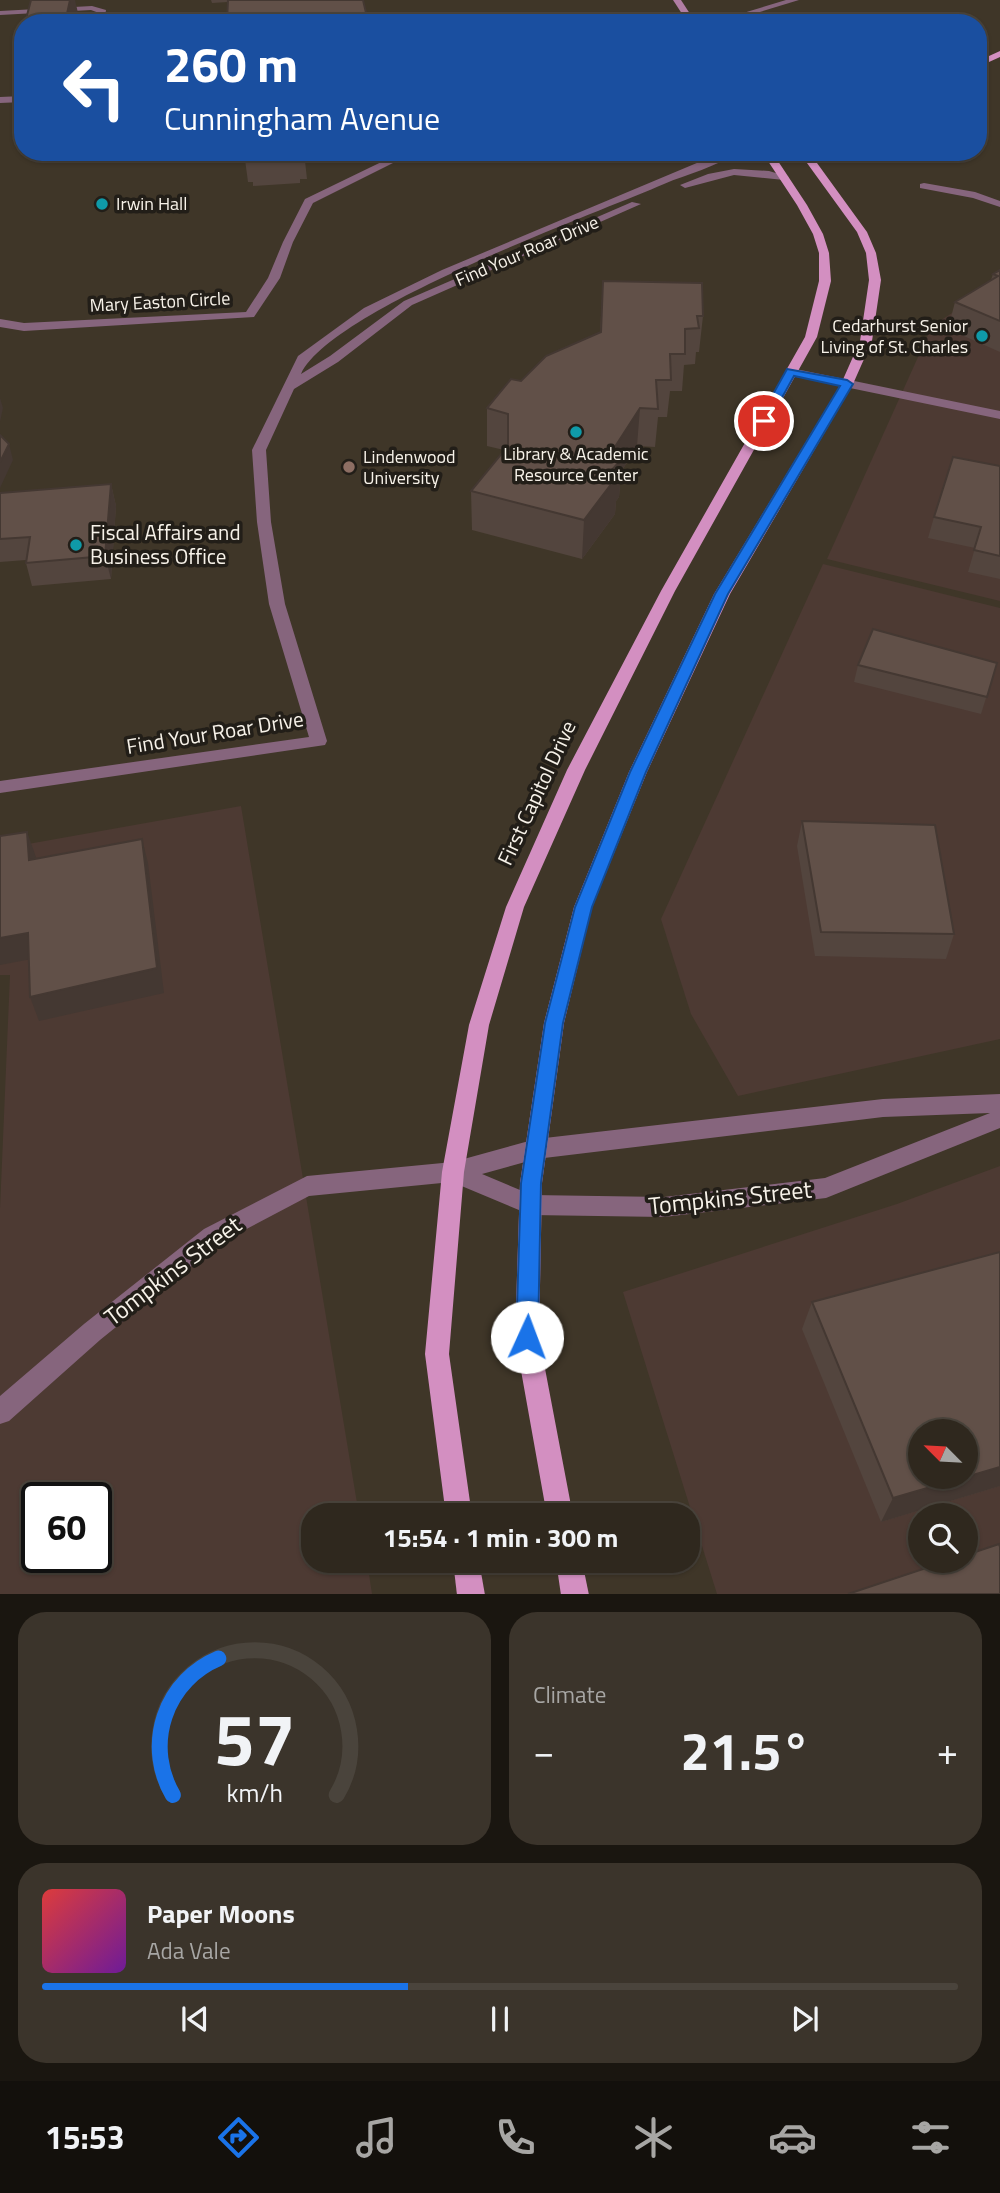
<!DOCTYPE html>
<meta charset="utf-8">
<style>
body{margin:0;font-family:"Titillium Web",sans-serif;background:#3b342b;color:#f1f3f6;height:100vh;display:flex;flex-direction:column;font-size:26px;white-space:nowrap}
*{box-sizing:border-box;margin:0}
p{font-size:23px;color:#a7a6a4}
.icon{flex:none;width:38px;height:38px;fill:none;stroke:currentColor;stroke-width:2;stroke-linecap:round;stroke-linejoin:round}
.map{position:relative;height:1594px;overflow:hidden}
.details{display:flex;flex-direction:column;gap:18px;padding:18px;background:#1a1610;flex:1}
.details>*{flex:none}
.guide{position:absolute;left:14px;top:14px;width:973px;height:147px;border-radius:28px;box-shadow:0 2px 5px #0004,0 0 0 2px #4a443c;background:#1a4fa0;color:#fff;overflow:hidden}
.needle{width:46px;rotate:294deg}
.fabs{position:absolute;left:908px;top:1419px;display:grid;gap:14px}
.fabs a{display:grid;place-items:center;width:70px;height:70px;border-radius:50%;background:#2f281e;box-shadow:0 2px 5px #0004,0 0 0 2px #4a443c;font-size:35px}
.speed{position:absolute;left:21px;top:1482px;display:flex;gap:14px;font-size:35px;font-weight:700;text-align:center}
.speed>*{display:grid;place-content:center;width:91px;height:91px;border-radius:50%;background:#2f281e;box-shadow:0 2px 5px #0004,0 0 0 2px #4a443c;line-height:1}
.speed .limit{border:4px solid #111;border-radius:10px;background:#fff;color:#111}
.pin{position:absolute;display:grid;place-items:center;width:60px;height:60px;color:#fff;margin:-30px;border:4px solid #fff;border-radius:50%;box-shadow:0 2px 7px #0007}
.me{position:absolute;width:77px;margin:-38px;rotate:2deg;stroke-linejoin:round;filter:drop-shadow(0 0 5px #0008)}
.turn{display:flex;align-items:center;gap:24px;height:147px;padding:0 35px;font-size:32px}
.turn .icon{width:91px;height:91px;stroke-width:2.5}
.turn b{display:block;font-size:49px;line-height:60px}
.big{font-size:52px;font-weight:700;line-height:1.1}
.details .widget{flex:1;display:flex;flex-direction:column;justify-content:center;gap:10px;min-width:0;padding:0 24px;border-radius:28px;background:#3b342b}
.details .dial{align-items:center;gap:0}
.dial svg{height:182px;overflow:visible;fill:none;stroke:#4a443c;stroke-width:7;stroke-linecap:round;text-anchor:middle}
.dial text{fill:#f1f3f6;stroke:none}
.song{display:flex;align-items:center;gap:21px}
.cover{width:84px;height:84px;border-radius:10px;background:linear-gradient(135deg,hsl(0 70% 55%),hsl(280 70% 35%))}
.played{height:7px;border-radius:4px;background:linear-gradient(90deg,#1a73e8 40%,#4a443c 40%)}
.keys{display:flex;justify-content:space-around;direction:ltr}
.heat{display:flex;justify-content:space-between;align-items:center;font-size:38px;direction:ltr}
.details .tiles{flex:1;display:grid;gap:18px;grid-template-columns:1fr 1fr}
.widget:last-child{grid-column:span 2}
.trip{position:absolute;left:301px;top:1503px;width:399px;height:70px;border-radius:28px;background:#2f281e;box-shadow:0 2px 5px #0004,0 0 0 2px #4a443c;font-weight:700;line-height:70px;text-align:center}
.tabs{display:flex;height:112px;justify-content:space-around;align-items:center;background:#13100c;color:#a7a6a4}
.tabs .icon{width:49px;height:49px}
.tabs .current{color:#1a73e8}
.tabs b{font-size:32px;color:#f1f3f6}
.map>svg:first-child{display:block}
.commercial{fill:#4d3a33;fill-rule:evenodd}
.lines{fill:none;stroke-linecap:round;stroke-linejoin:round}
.minor{fill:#86657d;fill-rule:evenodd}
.secondary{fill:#b17da3;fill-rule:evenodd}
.primary{fill:#d38fc1;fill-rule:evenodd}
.wall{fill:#53453e}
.shaded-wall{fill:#443832}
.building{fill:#615048;stroke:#443832;stroke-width:2}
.route{fill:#1a73e8;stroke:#114b97;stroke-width:2}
.culture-dot{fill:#0f9aa8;stroke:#221e18;stroke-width:2.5}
.education-dot{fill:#8d6e63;stroke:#221e18;stroke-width:2.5}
.labels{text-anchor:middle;stroke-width:7;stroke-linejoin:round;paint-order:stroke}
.far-poi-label{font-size:18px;fill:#f7f2e9;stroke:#221e18;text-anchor:start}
.far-street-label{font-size:18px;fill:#f7f2e9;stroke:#221e18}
.poi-label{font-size:21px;fill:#f7f2e9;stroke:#221e18;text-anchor:start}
.street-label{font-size:21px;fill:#f7f2e9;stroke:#221e18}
.near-street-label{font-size:24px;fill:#f7f2e9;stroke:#221e18}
</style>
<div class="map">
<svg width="1000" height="1595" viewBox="0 0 1000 1595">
<rect width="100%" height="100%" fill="#3f3628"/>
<g class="commercial">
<path d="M1000 282V601L827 559 932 326Z"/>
<path d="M823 564 1000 608V1039L738 1096 691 1014 661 919Z"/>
<path d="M241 806 359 1515 313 1516V1561H367L372 1594H0V1209L10 975H0V849ZM37 1498H96V1558H37Z"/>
<path d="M1000 1166V1594H717L623 1292 897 1204ZM920 1432H966V1477H920ZM920 1516H966V1561H920Z"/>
</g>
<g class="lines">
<g class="minor">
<path d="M786 0H799L724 23H710Z"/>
<path d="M92 6 106 10 104 23H96L99 13 91 10 0 15V11Z"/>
<path d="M23 96V102L0 103V97Z"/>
<path d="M402 152H415L313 203 293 242 280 278 254 317 24 331 0 327V319L24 323 246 312 268 278 283 242 305 199Z"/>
<path d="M723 152H737C717 167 687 174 664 184 590 216 331 309 301 374L330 356 404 301 632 202 641 204 412 305 338 362 294 389 266 450 271 522 285 604 327 741 325 745 0 793V781L309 737 269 604 257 522 252 450 298 356 364 308 442 270Z"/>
<path d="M734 169 769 171 789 177 784 180 734 175 685 188 680 185 708 174Z"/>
<path d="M924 183 975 192 1000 201V207L973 198 920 188V184Z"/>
<path d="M791 368 1000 411V419L787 375V369Z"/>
<path d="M1000 1094V1128L826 1198 664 1217 531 1215 452 1182 309 1196 220 1243 100 1340 9 1421 0 1424V1396L84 1324 204 1229 307 1176 453 1162 536 1139 883 1099ZM990 1113 825 1178 664 1197 532 1195 482 1174 536 1159 883 1117Z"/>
</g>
<path class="secondary" d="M673 0H681L696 23H688Z"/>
<g class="primary">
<path d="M1000 51V57L978 67V61Z"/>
<path d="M762 152H772L807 205 823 234 829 253 831 281 817 337 675 591 585 770 524 907 489 1025 464 1172 449 1354 472 1516H446L425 1354 442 1172 469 1025 506 907 567 770 661 591 805 337 819 281V253L813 234 797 205Z"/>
<path d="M799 152H809L867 232 876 253 881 280 872 341 853 384 730 594 647 772 592 907 564 1023 542 1183 539 1337 573 1516H547L515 1337 520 1183 544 1023 574 907 629 772 714 594 841 384 860 341 869 280 866 253 857 232Z"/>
<path d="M453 1561H479L485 1595H457Z"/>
<path d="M556 1561H582L589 1595H561Z"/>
</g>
</g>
<g class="wall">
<path d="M211 0H363L367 23H227L228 2 212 3Z"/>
<path d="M244 152H304L307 179H300V183L253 186V182H248Z"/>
<path d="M1000 270V352L948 329 955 302 991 280 993 274Z"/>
<path d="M603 281 703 316 699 352H696L695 364 684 365 682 391H670L667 417H658L655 447 637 446 621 472 619 497 616 501 615 514 582 559 472 530 471 491 504 450 487 446V408L521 381 600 332Z"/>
<path d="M1000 466V579L968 572 975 548 928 538 934 517Z"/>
<path d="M111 484 116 506 111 579 32 586 26 563V560L0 562V493Z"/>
<path d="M997 663 981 714 854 682 858 665Z"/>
<path d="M802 821 954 934 946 959 815 956 797 846Z"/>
<path d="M1000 1252V1486L881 1522 802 1329 812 1302Z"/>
</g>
<g class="shaded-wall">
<path d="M70 0H75L78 13 76 23H65Z"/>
<path d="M0 398 3 408 0 422Z"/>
<path d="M640 408 637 446 621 472 619 497 616 501 615 514 582 559 584 520 609 456Z"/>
<path d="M9 444 13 460 0 488V462Z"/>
<path d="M111 484 116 506 111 579 105 556Z"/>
<path d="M27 832 36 857 38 885 29 860Z"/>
<path d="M142 839 148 863 164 993 39 1021 30 997Z"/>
<path d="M28 933 37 958 0 965V938Z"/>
<path d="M1000 1467V1486L881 1522 893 1498Z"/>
</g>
<g class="building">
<path d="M31 0H70L65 23H25Z"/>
<path d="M228 0H363L367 17 227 21Z"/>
<path d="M1000 270V321L955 302 998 276 993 274Z"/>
<path d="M603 281 702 283 703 316H697L699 328 685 329V354H670L671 380H656L658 409 640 408 609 456 622 459 609 473 618 475 584 520 471 491 508 446V414L487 408 511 379 521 381 546 356 601 332Z"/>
<path d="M0 435 9 444 0 462Z"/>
<path d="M953 457 1000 466V556L974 550 981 527 934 517Z"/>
<path d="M111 484 105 556 26 563 30 537 0 539V493Z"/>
<path d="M873 629 997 663 987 697 858 665Z"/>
<path d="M802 821 935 825 954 934 821 932Z"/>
<path d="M27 832 29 860 142 839 157 968 30 997 28 933 0 938V836Z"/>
<path d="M1000 1252V1467L966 1477V1432H920V1477H965L893 1498 812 1302Z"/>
<path d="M999 1544 1000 1547V1594H848L947 1561H966V1555Z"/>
</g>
<path class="route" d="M787 369 847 380 853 384 728 594 646 772 592 907 563 1023 541 1183 538 1337 535 1345 527 1348 520 1345 516 1337 521 1183 545 1023 575 907 630 772 715 594 840 386 794 376 768 423H760L758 421Z"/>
<g class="culture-dot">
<circle cx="102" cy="204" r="7"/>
<circle cx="982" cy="336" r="7"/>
<circle cx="576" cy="432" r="7"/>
<circle cx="76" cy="545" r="7"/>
</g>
<circle class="education-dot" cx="349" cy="467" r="7"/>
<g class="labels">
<g class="far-poi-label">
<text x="116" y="210">Irwin Hall</text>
<text x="968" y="332" text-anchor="end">Cedarhurst Senior<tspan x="968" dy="21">Living of St. Charles</tspan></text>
<text x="576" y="460" text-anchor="middle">Library &amp; Academic<tspan x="576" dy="21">Resource Center</tspan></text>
<text x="363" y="463">Lindenwood<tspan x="363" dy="21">University</tspan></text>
</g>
<g class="far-street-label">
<text transform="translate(527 251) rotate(-23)" y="6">Find Your Roar Drive</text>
<text transform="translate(160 302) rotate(-3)" y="6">Mary Easton Circle</text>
</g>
<g class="poi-label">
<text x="90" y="540">Fiscal Affairs and<tspan x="90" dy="24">Business Office</tspan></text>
</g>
<g class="street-label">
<text transform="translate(215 733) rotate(-9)" y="7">Find Your Roar Drive</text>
<text transform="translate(537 793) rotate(-65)" y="7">First Capitol Drive</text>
</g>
<g class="near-street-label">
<text transform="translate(730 1198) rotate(-6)" y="8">Tompkins Street</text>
<text transform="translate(173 1271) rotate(-37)" y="8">Tompkins Street</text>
</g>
</g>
</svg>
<div class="fabs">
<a><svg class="needle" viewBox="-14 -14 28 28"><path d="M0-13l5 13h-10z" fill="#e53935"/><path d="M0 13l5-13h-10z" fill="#a7a6a4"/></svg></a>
<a><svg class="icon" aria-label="search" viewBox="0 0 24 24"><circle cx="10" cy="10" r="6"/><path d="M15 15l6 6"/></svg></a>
</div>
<div class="speed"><div class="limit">60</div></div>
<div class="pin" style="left:764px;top:421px;background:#d93025"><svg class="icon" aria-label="arrive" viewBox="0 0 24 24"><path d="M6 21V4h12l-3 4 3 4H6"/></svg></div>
<svg class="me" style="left:527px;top:1337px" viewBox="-20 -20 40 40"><circle r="19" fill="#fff"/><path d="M0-13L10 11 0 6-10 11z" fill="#1a73e8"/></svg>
<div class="trip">15:54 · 1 min · 300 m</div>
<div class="guide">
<div class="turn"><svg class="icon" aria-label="left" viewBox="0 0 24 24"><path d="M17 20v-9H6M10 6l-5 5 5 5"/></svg><div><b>260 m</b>Cunningham Avenue</div></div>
</div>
</div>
<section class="details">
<div class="tiles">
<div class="widget dial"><svg viewBox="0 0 100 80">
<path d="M14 69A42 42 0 1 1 86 69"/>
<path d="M14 69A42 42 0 0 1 34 9" stroke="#1a73e8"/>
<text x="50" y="56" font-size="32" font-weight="700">57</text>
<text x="50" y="72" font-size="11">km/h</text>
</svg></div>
<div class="widget"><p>Climate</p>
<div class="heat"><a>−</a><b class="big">21.5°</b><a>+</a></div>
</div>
<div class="widget">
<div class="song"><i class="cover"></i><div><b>Paper Moons</b><p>Ada Vale</p></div></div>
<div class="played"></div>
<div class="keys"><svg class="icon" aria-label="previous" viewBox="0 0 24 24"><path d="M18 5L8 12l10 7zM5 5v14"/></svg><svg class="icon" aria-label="pause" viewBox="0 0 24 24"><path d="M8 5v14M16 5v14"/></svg><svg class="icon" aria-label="next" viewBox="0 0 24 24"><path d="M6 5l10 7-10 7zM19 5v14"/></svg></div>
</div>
</div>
</section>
<nav class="tabs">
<b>15:53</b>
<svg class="icon current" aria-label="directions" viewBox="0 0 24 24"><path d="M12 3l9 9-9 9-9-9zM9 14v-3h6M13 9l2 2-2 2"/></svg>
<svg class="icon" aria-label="music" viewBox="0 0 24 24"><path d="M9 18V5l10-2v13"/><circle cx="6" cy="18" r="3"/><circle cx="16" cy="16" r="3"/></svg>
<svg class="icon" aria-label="phone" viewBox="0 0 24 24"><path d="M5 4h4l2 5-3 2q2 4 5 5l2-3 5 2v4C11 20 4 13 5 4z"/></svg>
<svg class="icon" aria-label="climate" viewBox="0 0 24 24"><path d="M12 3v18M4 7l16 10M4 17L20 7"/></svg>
<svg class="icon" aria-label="car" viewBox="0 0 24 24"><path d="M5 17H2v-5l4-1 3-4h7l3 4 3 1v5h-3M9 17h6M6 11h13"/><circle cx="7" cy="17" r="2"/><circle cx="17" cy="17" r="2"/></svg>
<svg class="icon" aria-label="filters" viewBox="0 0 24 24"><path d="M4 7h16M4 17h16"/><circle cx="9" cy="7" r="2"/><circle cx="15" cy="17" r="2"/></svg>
</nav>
